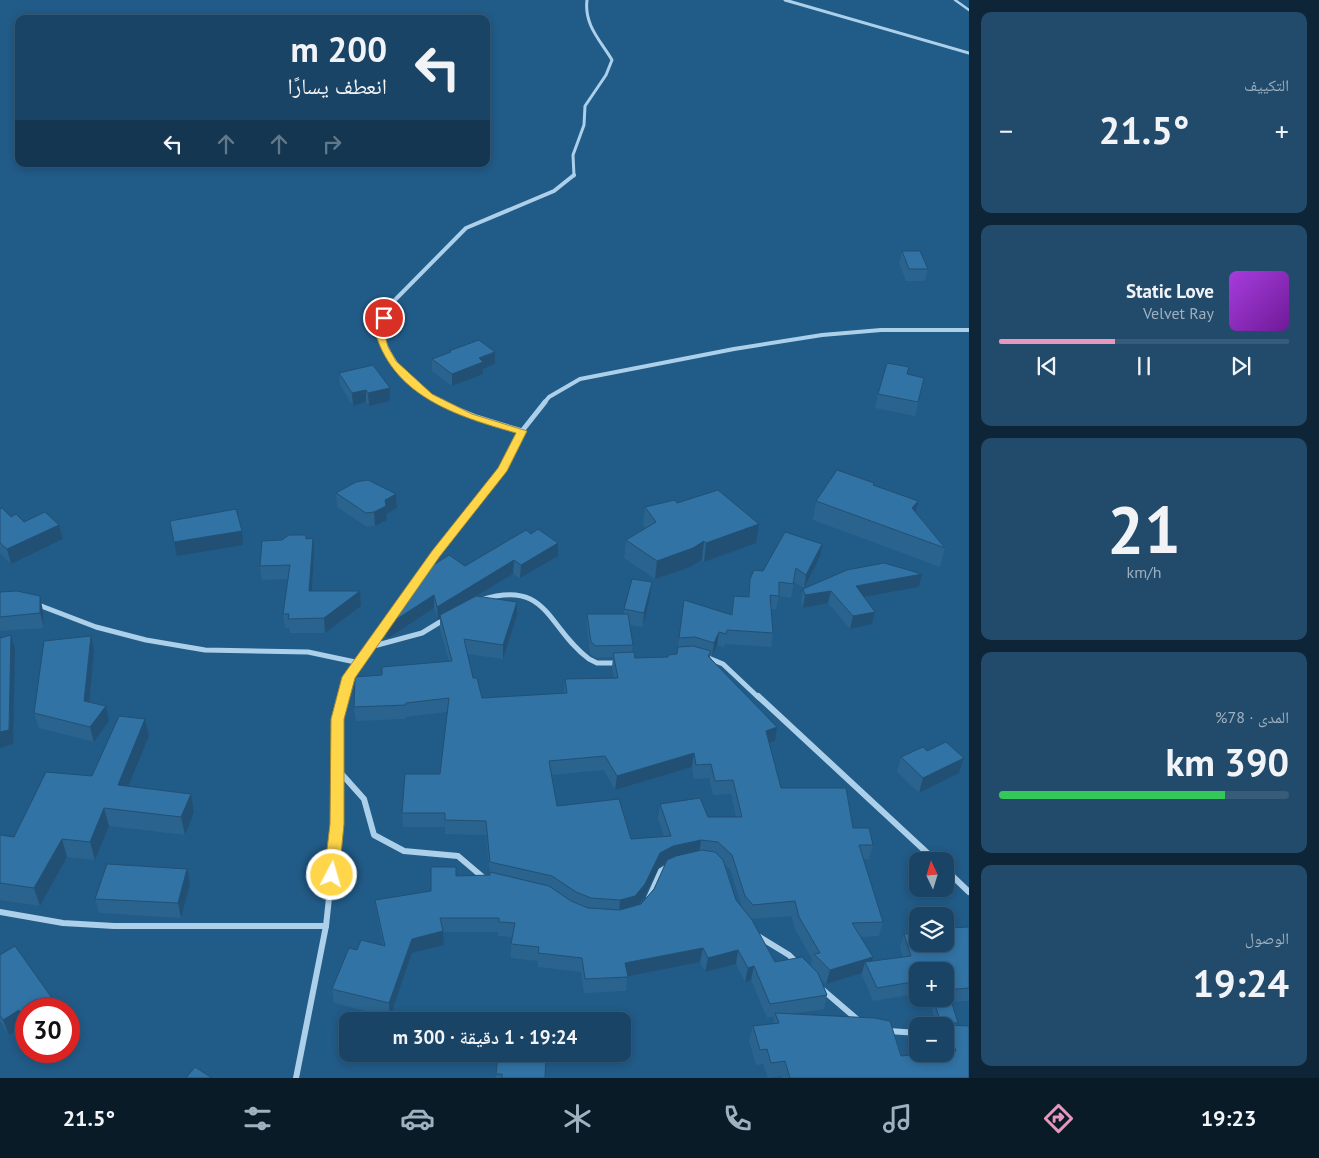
<!DOCTYPE html>
<html lang="ar">
<meta charset="utf-8">
<style>
body{margin:0;font-family:"PT Sans","Noto Naskh Arabic",sans-serif;background:#224b6b;color:#f1f3f6;direction:rtl;height:100vh;display:flex;flex-direction:column;font-size:19px;white-space:nowrap}
*{box-sizing:border-box;margin:0}
p{font-size:16px;color:#9fb0bf}
.icon{flex:none;width:28px;height:28px;fill:none;stroke:currentColor;stroke-width:2;stroke-linecap:round;stroke-linejoin:round}
.map{position:relative;flex:1;overflow:hidden;direction:ltr}
.sheet{display:flex;flex-direction:column;gap:12px;padding:12px;background:#0e2538;width:350px}
.sheet>*{flex:none}
.banner{position:absolute;left:15px;top:15px;width:475px;height:152px;border-radius:10px;box-shadow:0 2px 8px #0003,0 0 0 1px #375c79;direction:rtl;background:#194465;color:#f1f3f6;overflow:hidden}
.needle{width:32px;rotate:356deg}
.fabs{position:absolute;left:909px;top:852px;display:grid;gap:10px}
.fabs a{display:grid;place-items:center;width:45px;height:45px;border-radius:10px;background:#194465;box-shadow:0 2px 8px #0003,0 0 0 1px #375c79;font-size:25px}
.speed{position:absolute;left:15px;top:998px;display:flex;gap:10px;font-size:25px;font-weight:700;text-align:center}
.speed>*{display:grid;place-content:center;width:65px;height:65px;border-radius:50%;background:#194465;box-shadow:0 2px 8px #0003,0 0 0 1px #375c79;line-height:1}
.speed .limit{border:8px solid #d22;background:#fff;color:#111}
.pin{position:absolute;display:grid;place-items:center;width:42px;height:42px;color:#fff;margin:-21px;border:2px solid #fff;border-radius:50%;box-shadow:0 1px 5px #0007}
.me{position:absolute;width:55px;margin:-28px;rotate:6deg;stroke-linejoin:round;filter:drop-shadow(0 0 4px #0008)}
.turn{display:flex;align-items:center;gap:18px;height:105px;padding:0 20px;font-size:22px}
.turn .icon{width:65px;height:65px;stroke-width:2.5}
.turn b{display:block;font-size:35px;line-height:42px}
.lanes{display:flex;align-items:center;height:48px;padding:0 20px;background:#0003;justify-content:center;gap:25px;direction:ltr}
.lanes .off{opacity:.35}
.big{font-size:38px;font-weight:600;line-height:1.1}
.sheet .widget{flex:1;display:flex;flex-direction:column;justify-content:center;gap:8px;min-width:0;padding:0 18px;border-radius:10px;background:#224b6b}
.sheet .dial{align-items:center;gap:0}
.dial b{font-size:65px;line-height:1}
.song{display:flex;align-items:center;gap:15px}
.cover{width:60px;height:60px;border-radius:8px;background:linear-gradient(135deg,hsl(280 70% 55%),hsl(280 70% 35%))}
.played{height:5px;border-radius:2px;background:linear-gradient(90deg,#e797bd 40%,#375c79 40%)}
.keys{display:flex;justify-content:space-around;direction:ltr}
.heat{display:flex;justify-content:space-between;align-items:center;font-size:28px;direction:ltr}
.charge{height:8px;border-radius:4px;background:linear-gradient(90deg,#34c759 78%,#375c79 0)}
.trip{position:absolute;left:339px;top:1012px;width:292px;height:50px;border-radius:10px;background:#194465;box-shadow:0 2px 8px #0003,0 0 0 1px #375c79;font-weight:600;line-height:50px;text-align:center;direction:rtl}
.menu{display:flex;height:80px;justify-content:space-around;align-items:center;background:#0a1b28;color:#9fb0bf}
.menu .icon{width:35px;height:35px}
.menu .current{color:#e797bd}
.menu b{font-size:22px;color:#f1f3f6}
main{display:flex;flex:1;min-height:0}
.map>svg:first-child{display:block}
.lines{fill:none;stroke-linecap:round;stroke-linejoin:round}
.lane{stroke:#acd0ea;stroke-width:2.5}
.street-far3{stroke:#acd0ea;stroke-width:3}
.street-far2{stroke:#acd0ea;stroke-width:4}
.street-far1{stroke:#acd0ea;stroke-width:5}
.street{stroke:#acd0ea;stroke-width:6}
.wall{fill:#2a638e;fill-rule:evenodd}
.shaded-wall{fill:#225074}
.building{fill:#3173a5;stroke:#225074;fill-rule:evenodd}
.route{fill:#ffd54a;stroke:#a68a30}
</style>
<main>
<section class="sheet">
<div class="widget"><p>التكييف</p>
<div class="heat"><a>−</a><b class="big">21.5°</b><a>+</a></div>
</div>
<div class="widget">
<div class="song"><i class="cover"></i><div><b>Static Love</b><p>Velvet Ray</p></div></div>
<div class="played"></div>
<div class="keys"><svg class="icon" aria-label="previous" viewBox="0 0 24 24"><path d="M18 5L8 12l10 7zM5 5v14"/></svg><svg class="icon" aria-label="pause" viewBox="0 0 24 24"><path d="M8 5v14M16 5v14"/></svg><svg class="icon" aria-label="next" viewBox="0 0 24 24"><path d="M6 5l10 7-10 7zM19 5v14"/></svg></div>
</div>
<div class="widget dial"><b>21</b><p>km/h</p></div>
<div class="widget"><p>المدى · 78%</p><b class="big">390 km</b><div class="charge"></div></div>
<div class="widget"><p>الوصول</p><b class="big">19:24</b></div>
</section>
<div class="map">
<svg width="969" height="1078" viewBox="0 0 969 1078">
<rect width="100%" height="100%" fill="#215b87"/>
<g class="lines">
<path class="lane" d="M955 0 969 10"/>
<g class="street-far3">
<path d="M785 0 969 53"/>
<path d="M574 176 573 155 584 125 585 106 606 75 612 60C600 40 584 25 587 0"/>
</g>
<g class="street-far2">
<path d="M443 403C409 387 391 362 378 328L389 306 466 228 554 191 574 175"/>
<path d="M544 403 549 397 580 379 734 349 822 335 881 330H969"/>
</g>
<g class="street-far1">
<path d="M440 402 476 417 522 431"/>
<path d="M406 596 503 469 522 431 545 402"/>
<path d="M481 600C548 578 547 628 589 659L597 663H618"/>
<path d="M36 604 96 627 146 640 205 650 308 652 360 663"/>
<path d="M370 647 422 633 445 619"/>
<path d="M706 657 723 664 759 698"/>
<path d="M343 698 349 677 387 623"/>
</g>
<g class="street">
<path d="M758 696 936 861"/>
<path d="M339 771 364 799 374 835 404 851 458 856 485 879"/>
<path d="M945 869 969 892"/>
<path d="M649 898 661 871 669 866"/>
<path d="M0 912 63 923 114 926H326"/>
<path d="M758 936 789 955 796 962"/>
<path d="M823 990 858 1020"/>
<path d="M889 1031 918 1033"/>
<path d="M296 1078 326 926 337 823V719L343 696"/>
</g>
</g>
<g class="wall">
<path d="M902 251 928 269 925 281H906L899 264Z"/>
<path d="M449 351 495 352V364L483 369V374L452 386 432 371V359L449 352Z"/>
<path d="M909 367 907 375 924 378 915 416 875 408 878 394Z"/>
<path d="M339 373 390 401 369 406 366 402 353 406 340 385Z"/>
<path d="M874 483V485L916 512 945 548 940 567 813 520 816 501Z"/>
<path d="M336 493 396 494 397 508 386 514 387 520 375 526 367 527 337 507Z"/>
<path d="M677 503 756 543 704 562 702 560 690 567 655 579 624 558 626 540 646 528 643 525 645 507Z"/>
<path d="M0 509 11 517 24 522 59 525 63 539 11 564 0 553Z"/>
<path d="M306 539 314 553 312 591 361 606 325 633H290L289 628H285L283 614 288 579 262 580 260 566Z"/>
<path d="M558 556 520 578 513 574 477 596 517 615 503 659 467 654 473 678 482 698 564 693 565 679 614 678 612 667 613 657 596 658 590 654 587 626V614H624V609L652 582 650 597 643 627 630 625 633 645 632 652 635 658 667 657 668 655 677 654 684 600 731 615 734 596 748 597 750 579 763 571 820 557 804 588 794 582 791 598 779 596 776 609H771L773 633 771 647 725 644 724 647 717 646 712 656H710V657L775 741 769 743 781 788 853 828 873 845 869 859H863L883 922 879 936 861 937 873 957 872 961 903 957 900 947 904 934 918 944 948 928 969 927V1001L951 1002 958 1023 957 1025 969 1078H782V1076L768 1078 763 1064 756 1065 749 1041 753 1026 773 1024 774 1017 767 1018 751 980 745 982 736 964 705 972 700 962 627 976 626 991 584 993 581 972 538 967V961L511 958V944L512 937 498 936V932H443L444 945 412 953 390 1017 334 1003 332 989 357 950 383 945 377 914 375 900 431 891 456 876 490 875 486 835 445 834V827H403L402 813 440 774 447 712 406 717V719L356 721 354 707 382 675 449 661 440 629V619L438 620 434 608 390 637 386 638 384 636 383 622 415 585V578L465 566ZM692 767 694 779 709 778 713 795 731 794 736 817H708L660 804 658 819 664 836 631 839 557 806 552 775 604 770 615 790ZM666 863 654 889 641 904 638 905 644 898 659 867ZM725 864 730 869 742 907 736 900ZM791 916 796 931 812 959 811 966 775 962 751 919ZM918 971H945V999H928L930 1003H934L932 1009 937 1026H945V1052L901 1056 791 1014 824 1009 827 995 821 979 826 984 862 973V975L873 1001 915 994 916 996H918Z"/>
<path d="M919 587 864 597 875 612 872 624 850 629 828 603 803 608 801 602 803 589Z"/>
<path d="M0 592 43 611 44 628 0 631Z"/>
<path d="M94 651 89 702 109 721 94 742 39 728 34 713Z"/>
<path d="M149 736 129 787 191 794 194 812 185 835 109 826 95 860 67 857 40 906 0 900V835L14 837 92 776Z"/>
<path d="M901 757 964 758 959 773 919 793 897 772Z"/>
<path d="M190 884 181 918 99 913 95 899Z"/>
<path d="M0 955 26 1009V1027L25 1025 9 1035 0 1021Z"/>
<path d="M498 1054 545 1078H496Z"/>
</g>
<g class="shaded-wall">
<path d="M495 352V364L483 369V374L452 386V374L479 358Z"/>
<path d="M390 388V401L369 406 368 393Z"/>
<path d="M366 390V402L353 406 352 393Z"/>
<path d="M396 494 397 508 386 514 387 520 375 526 374 512 385 500Z"/>
<path d="M918 501 914 520 912 508Z"/>
<path d="M759 524 756 543 704 562 706 543Z"/>
<path d="M59 525 63 539 11 564 7 549Z"/>
<path d="M242 531 243 545 177 556 174 542Z"/>
<path d="M313 538 314 553 311 606 309 591Z"/>
<path d="M704 541 702 560 690 567 655 579 657 561Z"/>
<path d="M558 543V556L520 578 521 565Z"/>
<path d="M822 544 820 557 804 588 806 575Z"/>
<path d="M514 560 513 574 440 618V615V619L438 620 437 607Z"/>
<path d="M922 574 919 587 853 599 856 586Z"/>
<path d="M652 582 650 597 643 627 644 613Z"/>
<path d="M360 591 361 606 325 633 324 618Z"/>
<path d="M831 591 828 603 803 608 805 595Z"/>
<path d="M434 595V608L390 637 386 638 385 625Z"/>
<path d="M40 596 43 611 44 628 40 613Z"/>
<path d="M517 602V615L503 659V645Z"/>
<path d="M875 612 872 624 850 629 853 616Z"/>
<path d="M719 632 717 646 712 656 714 643Z"/>
<path d="M11 635 15 649 13 744 0 748V732Z"/>
<path d="M91 636 94 651 88 716 84 701Z"/>
<path d="M106 706 109 721 94 742 90 727Z"/>
<path d="M145 719 149 736 122 803 118 785Z"/>
<path d="M777 727 775 741 764 745 766 731Z"/>
<path d="M694 753 692 767 615 790 617 776Z"/>
<path d="M964 758 959 773 919 793 923 778Z"/>
<path d="M191 794 194 812 185 835 181 817Z"/>
<path d="M104 808 109 826 95 860 90 842Z"/>
<path d="M62 839 67 857 40 906 34 888Z"/>
<path d="M701 840 699 854 671 860 659 867 644 898 633 911 619 914 620 900 660 853 673 846Z"/>
<path d="M187 869 190 884 181 918 178 903Z"/>
<path d="M443 931 444 945 412 953 390 1017 389 1003 412 939Z"/>
<path d="M703 948 700 962 624 977 625 963Z"/>
<path d="M738 950 736 964 705 972 708 958Z"/>
<path d="M873 957 869 971 865 962 862 973 826 984 830 970Z"/>
<path d="M754 966 751 980 745 982 748 968Z"/>
<path d="M54 1001 57 1009H41Z"/>
<path d="M19 1010 25 1025 9 1035 3 1020Z"/>
</g>
<g class="building">
<path d="M902 251H920L928 269H909Z"/>
<path d="M479 340 495 352 479 358 483 362 452 374 432 359 451 352 449 351Z"/>
<path d="M887 363 909 367 907 374 924 378 918 402 878 394Z"/>
<path d="M373 365 390 388 368 393 366 390 352 393 339 373Z"/>
<path d="M837 470 874 483 873 485 918 501 912 508 945 548 816 501Z"/>
<path d="M368 480 396 494 385 500 386 506 374 512 366 513 336 493 356 482Z"/>
<path d="M718 490 759 524 706 543 704 541 693 548 657 561 626 540 656 522 645 507 675 500 677 503Z"/>
<path d="M2 508 11 517 16 514 24 522 45 512 59 525 7 549 0 543V509Z"/>
<path d="M236 509 242 531 174 542 170 521Z"/>
<path d="M538 529 558 543 521 565 514 560 437 607 434 595 389 624 385 625 383 622 419 581 415 578 416 576 449 555 465 566 526 530 531 534Z"/>
<path d="M785 532 822 544 806 575 796 568 793 584 779 582V596L770 595 773 633 727 630 726 634 719 632 714 643 695 637 679 638 684 600 732 615 734 596 749 597 750 579 754 570 763 571Z"/>
<path d="M289 535H306V539L313 538 309 591H360L324 618 288 619 289 614H283L290 565 260 566 262 541 282 540Z"/>
<path d="M884 563 922 574 856 586 875 612 853 616 831 591 805 595 803 589 847 570Z"/>
<path d="M632 579 652 582 644 613 624 609Z"/>
<path d="M17 591 40 596V613L0 617V592Z"/>
<path d="M476 596 517 602 503 645 464 639 473 678H477L482 698 567 693 565 679 618 678 613 653 634 652 635 658 668 657V655L677 654 678 647 693 646 711 651 708 656 777 727 766 731 781 788H846L853 828H869L873 845H859L883 922 852 923 873 957 830 970 814 954 820 953 799 917 795 901 753 905 745 896 732 855 718 842 701 840 673 846 660 853 645 884 635 896 620 900 591 898 576 892 552 876 490 862 486 821 445 820V813H402L405 774H440L449 698 406 703V705L354 707 355 677 382 675V667L452 661 440 615ZM694 753 696 765 711 764 715 781 733 780 742 817H708L700 798 660 804 671 836 631 839 619 799 557 806 549 761 605 756 617 776Z"/>
<path d="M587 614H628L633 645 596 646 591 642Z"/>
<path d="M11 635 9 730 0 732V638Z"/>
<path d="M91 636 84 701 106 706 90 727 34 713 44 641Z"/>
<path d="M119 716 145 719 118 785 191 794 181 817 104 808 90 842 62 839 34 888 0 883V835L14 837 46 772 92 776Z"/>
<path d="M946 742 964 758 923 778 901 757 923 747 927 751Z"/>
<path d="M702 850 715 852 723 860 736 900 752 920 775 962 802 957 818 973 827 995 770 1004 754 966 748 968 738 950 708 958 703 948 625 963 628 977 585 979 582 958 538 953 539 947 511 944 515 923 499 922V918H440L443 931 412 939 389 1003 332 989 349 948 357 950 361 940 385 946 375 900 431 891V867H456V876L490 875V872L549 886 571 901 588 908 620 910 641 904 654 889 667 860 676 856Z"/>
<path d="M107 864 187 869 178 903 95 899Z"/>
<path d="M945 920 948 928 969 927V988L945 990V971H918V981L877 988 865 962 911 956 904 934 918 933V944H945Z"/>
<path d="M15 946 54 1001 41 1009H26V1018L25 1019 19 1010 3 1020 0 1015V955Z"/>
<path d="M950 997 958 1023H948L946 1022 947 1023 944 1026H942L934 1002Z"/>
<path d="M775 1013 874 1018 890 1021 901 1056 924 1054H945V1052L956 1051 946 1022 950 1025 969 1026V1078H790L785 1061 771 1063 767 1049 760 1050 753 1026 779 1023Z"/>
<path d="M498 1054H546L545 1078H502V1074H496Z"/>
<path d="M195 1067 212 1078H186Z"/>
</g>
<path class="route" d="M381 316 388 318 383 328 388 347 396 361 432 394 472 414 527 431 507 471 440 556 355 678 344 719V824L339 875 337 879 332 881 326 879 324 875 330 824 331 719 342 677 432 551 498 468 516 433C456 416 391 396 374 328Z"/>
</svg>
<div class="fabs">
<a><svg class="needle" viewBox="-14 -14 28 28"><path d="M0-13l5 13h-10z" fill="#e53935"/><path d="M0 13l5-13h-10z" fill="#9fb0bf"/></svg></a>
<a><svg class="icon" aria-label="layers" viewBox="0 0 24 24"><path d="M12 4l9 5-9 5-9-5zM3 14l9 5 9-5"/></svg></a>
<a>+</a>
<a>−</a>
</div>
<div class="speed"><div class="limit">30</div></div>
<div class="pin" style="left:384px;top:318px;background:#d93025"><svg class="icon" aria-label="arrive" viewBox="0 0 24 24"><path d="M6 21V4h12l-3 4 3 4H6"/></svg></div>
<svg class="me" style="left:332px;top:875px" viewBox="-20 -20 40 40"><circle r="17" fill="#ffd54a" stroke="#fff" stroke-width="3"/><path d="M0-11L8 9 0 5-8 9z" fill="#fff"/></svg>
<div class="trip">19:24 · 1 دقيقة · 300 m</div>
<div class="banner">
<div class="turn"><svg class="icon" aria-label="left" viewBox="0 0 24 24"><path d="M17 20v-9H6M10 6l-5 5 5 5"/></svg><div><b>200 m</b>انعطف يسارًا</div></div>
<div class="lanes"><svg class="icon" aria-label="left" viewBox="0 0 24 24"><path d="M17 20v-9H6M10 6l-5 5 5 5"/></svg><svg class="icon off" aria-label="ahead" viewBox="0 0 24 24"><path d="M12 20V5M6 11l6-6 6 6"/></svg><svg class="icon off" aria-label="ahead" viewBox="0 0 24 24"><path d="M12 20V5M6 11l6-6 6 6"/></svg><svg class="icon off" aria-label="right" viewBox="0 0 24 24"><path d="M7 20v-9h11M14 6l5 5-5 5"/></svg></div>
</div>
</div>
</main>
<nav class="menu">
<b>19:23</b>
<svg class="icon current" aria-label="directions" viewBox="0 0 24 24"><path d="M12 3l9 9-9 9-9-9zM9 14v-3h6M13 9l2 2-2 2"/></svg>
<svg class="icon" aria-label="music" viewBox="0 0 24 24"><path d="M9 18V5l10-2v13"/><circle cx="6" cy="18" r="3"/><circle cx="16" cy="16" r="3"/></svg>
<svg class="icon" aria-label="phone" viewBox="0 0 24 24"><path d="M5 4h4l2 5-3 2q2 4 5 5l2-3 5 2v4C11 20 4 13 5 4z"/></svg>
<svg class="icon" aria-label="climate" viewBox="0 0 24 24"><path d="M12 3v18M4 7l16 10M4 17L20 7"/></svg>
<svg class="icon" aria-label="car" viewBox="0 0 24 24"><path d="M5 17H2v-5l4-1 3-4h7l3 4 3 1v5h-3M9 17h6M6 11h13"/><circle cx="7" cy="17" r="2"/><circle cx="17" cy="17" r="2"/></svg>
<svg class="icon" aria-label="filters" viewBox="0 0 24 24"><path d="M4 7h16M4 17h16"/><circle cx="9" cy="7" r="2"/><circle cx="15" cy="17" r="2"/></svg>
<b>21.5°</b>
</nav>
